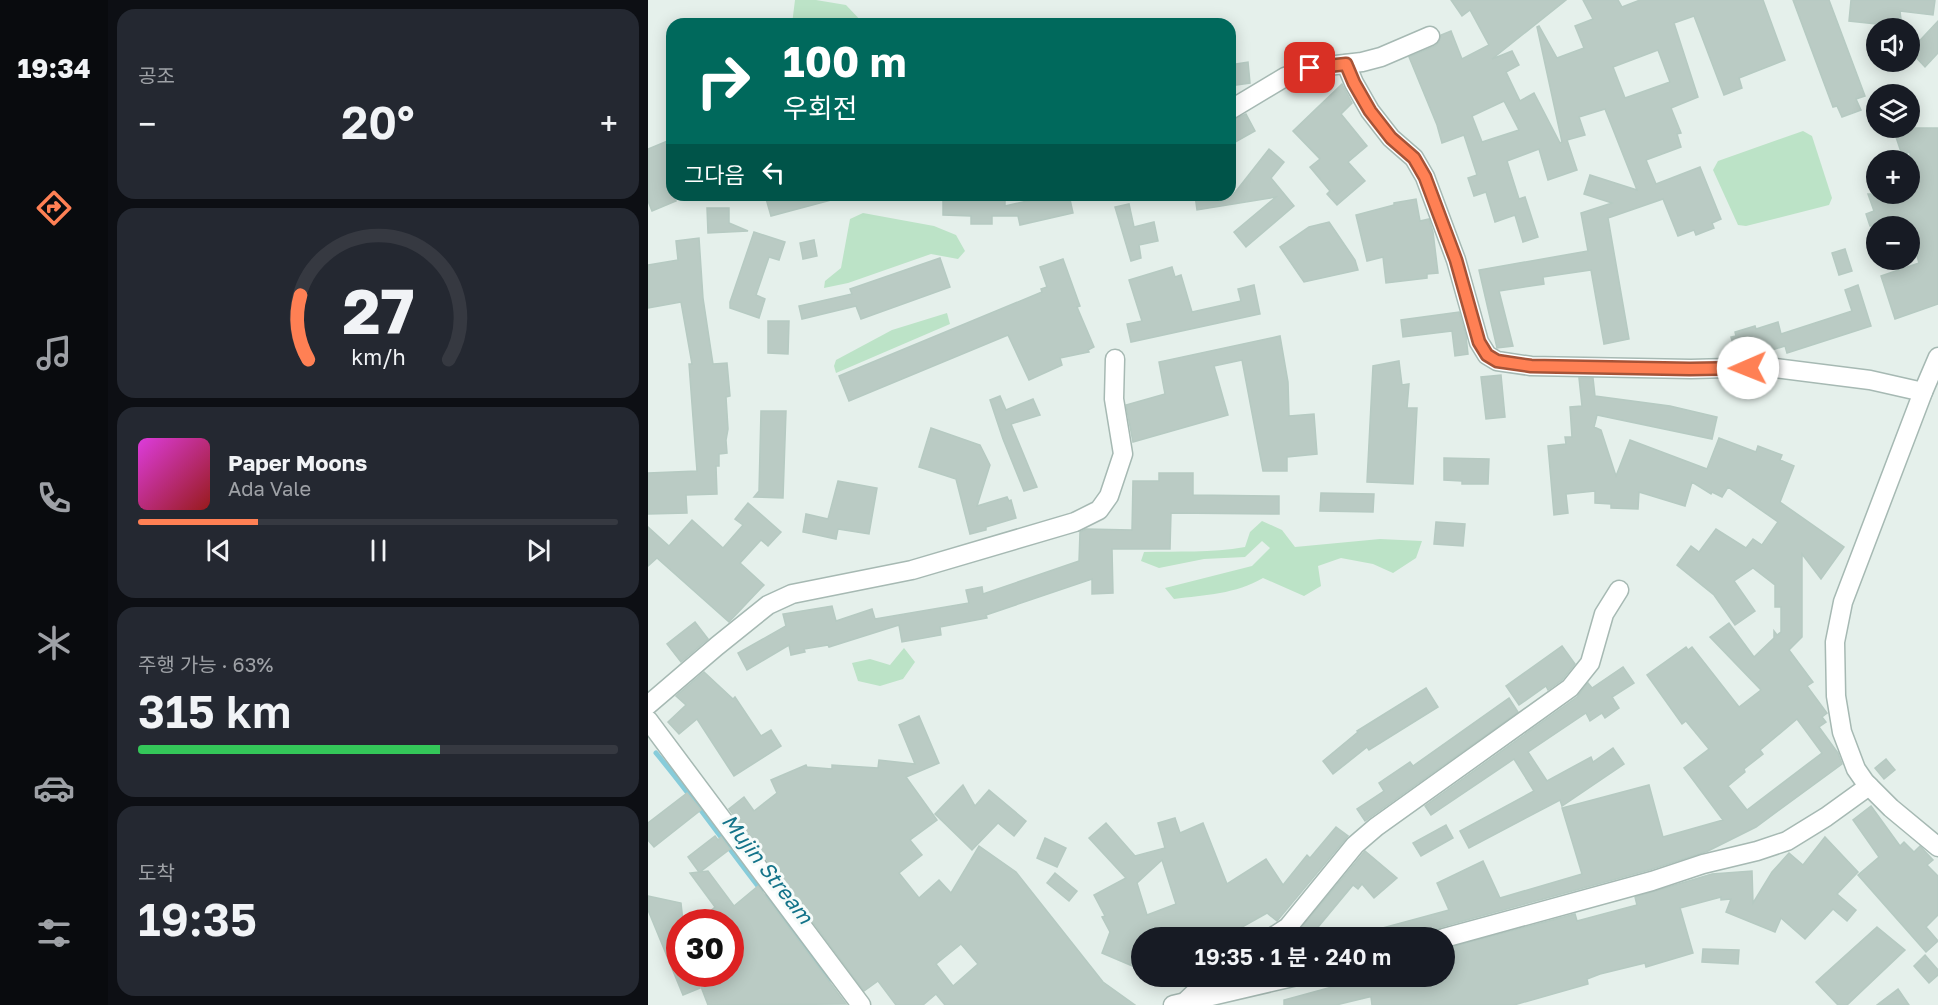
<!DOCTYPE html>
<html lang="ko">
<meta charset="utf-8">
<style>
body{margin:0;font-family:"Golos Text","Noto Sans KR",sans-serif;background:#242831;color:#f1f3f6;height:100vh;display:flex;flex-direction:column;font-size:22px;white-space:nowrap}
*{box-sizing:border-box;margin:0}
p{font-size:20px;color:#9ea1a6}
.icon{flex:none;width:33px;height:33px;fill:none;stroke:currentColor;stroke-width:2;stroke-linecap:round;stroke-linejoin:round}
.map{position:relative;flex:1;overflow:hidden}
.panel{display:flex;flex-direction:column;gap:9px;padding:9px;background:#0d0f14;width:540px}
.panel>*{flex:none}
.guide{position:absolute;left:18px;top:18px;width:570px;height:183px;border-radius:18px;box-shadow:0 3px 15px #0003;background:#00695c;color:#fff;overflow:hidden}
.tools{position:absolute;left:1218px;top:18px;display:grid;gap:12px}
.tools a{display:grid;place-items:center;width:54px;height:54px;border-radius:50%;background:#171b24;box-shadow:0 3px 15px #0003;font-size:30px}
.speed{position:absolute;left:18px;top:909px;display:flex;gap:12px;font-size:30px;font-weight:700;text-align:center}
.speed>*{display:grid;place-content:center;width:78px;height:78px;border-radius:50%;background:#171b24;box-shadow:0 3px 15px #0003;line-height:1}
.speed .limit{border:9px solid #d22;background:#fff;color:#111}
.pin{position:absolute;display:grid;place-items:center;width:51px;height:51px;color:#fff;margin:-26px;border-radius:12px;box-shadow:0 3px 9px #0006}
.me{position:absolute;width:66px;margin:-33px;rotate:269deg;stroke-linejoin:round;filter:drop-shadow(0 0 4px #0008)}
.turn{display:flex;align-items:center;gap:21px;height:126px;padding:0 18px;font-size:27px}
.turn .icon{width:78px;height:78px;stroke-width:2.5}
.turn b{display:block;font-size:42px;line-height:51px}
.then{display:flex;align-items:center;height:57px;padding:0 18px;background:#0003;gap:12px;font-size:22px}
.big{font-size:45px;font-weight:600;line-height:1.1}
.panel .widget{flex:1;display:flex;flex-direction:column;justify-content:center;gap:9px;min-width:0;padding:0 21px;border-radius:18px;background:#242831}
.panel .dial{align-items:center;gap:0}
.dial svg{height:156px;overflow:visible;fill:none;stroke:#363941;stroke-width:7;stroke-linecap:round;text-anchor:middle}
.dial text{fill:#f1f3f6;stroke:none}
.song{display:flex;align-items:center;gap:18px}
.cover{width:72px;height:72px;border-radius:9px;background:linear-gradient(135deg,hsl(300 70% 55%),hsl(0 70% 35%))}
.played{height:6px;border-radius:3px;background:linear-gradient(90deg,#ff8054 25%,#363941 25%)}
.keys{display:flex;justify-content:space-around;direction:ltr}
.heat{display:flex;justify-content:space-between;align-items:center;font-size:33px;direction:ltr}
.charge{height:9px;border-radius:4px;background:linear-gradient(90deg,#34c759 63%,#363941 0)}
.trip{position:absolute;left:483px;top:927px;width:324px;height:60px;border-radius:30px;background:#171b24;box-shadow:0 3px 15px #0003;font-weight:600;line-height:60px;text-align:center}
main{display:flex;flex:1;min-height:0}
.menu{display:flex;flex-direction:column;width:108px;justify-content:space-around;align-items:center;background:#090b0e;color:#9ea1a6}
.menu .icon{width:42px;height:42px}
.menu .selected{color:#ff8054}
.menu b{font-size:27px;color:#f1f3f6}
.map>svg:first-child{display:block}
.green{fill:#bce3c7}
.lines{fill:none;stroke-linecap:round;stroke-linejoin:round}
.stream{stroke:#87ccda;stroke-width:5}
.building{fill:#bacbc4;stroke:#b6cac2;stroke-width:1.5;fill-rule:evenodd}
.minor-casing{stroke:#a6b9b3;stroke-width:21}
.minor{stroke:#fff;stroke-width:18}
.route-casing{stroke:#a65337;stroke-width:15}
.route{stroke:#ff8054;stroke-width:10}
.labels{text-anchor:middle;stroke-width:6;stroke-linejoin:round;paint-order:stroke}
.water-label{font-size:21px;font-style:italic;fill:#137389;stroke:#f6fbf9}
</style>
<main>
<nav class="menu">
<b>19:34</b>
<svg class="icon selected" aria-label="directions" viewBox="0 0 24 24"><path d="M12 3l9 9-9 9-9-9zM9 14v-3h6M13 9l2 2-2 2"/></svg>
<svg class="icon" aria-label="music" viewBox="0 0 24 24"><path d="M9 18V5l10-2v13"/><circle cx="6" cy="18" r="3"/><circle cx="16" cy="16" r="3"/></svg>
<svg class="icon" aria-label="phone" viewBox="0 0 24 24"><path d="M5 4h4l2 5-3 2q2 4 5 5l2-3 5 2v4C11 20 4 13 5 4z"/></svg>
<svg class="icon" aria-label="climate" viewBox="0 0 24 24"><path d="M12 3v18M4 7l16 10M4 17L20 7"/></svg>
<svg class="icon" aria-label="car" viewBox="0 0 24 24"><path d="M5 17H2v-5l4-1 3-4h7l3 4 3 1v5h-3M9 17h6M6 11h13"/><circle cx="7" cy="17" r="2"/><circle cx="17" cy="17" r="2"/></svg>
<svg class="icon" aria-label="filters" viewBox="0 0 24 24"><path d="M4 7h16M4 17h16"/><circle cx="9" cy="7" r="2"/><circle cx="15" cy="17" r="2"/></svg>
</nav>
<section class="panel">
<div class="widget"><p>공조</p>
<div class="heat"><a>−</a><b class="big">20°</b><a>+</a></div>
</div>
<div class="widget dial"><svg viewBox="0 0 100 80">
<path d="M14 69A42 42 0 1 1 86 69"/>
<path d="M14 69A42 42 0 0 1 10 36" stroke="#ff8054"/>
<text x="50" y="56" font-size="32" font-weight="700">27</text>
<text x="50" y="72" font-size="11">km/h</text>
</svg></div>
<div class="widget">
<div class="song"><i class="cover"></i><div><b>Paper Moons</b><p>Ada Vale</p></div></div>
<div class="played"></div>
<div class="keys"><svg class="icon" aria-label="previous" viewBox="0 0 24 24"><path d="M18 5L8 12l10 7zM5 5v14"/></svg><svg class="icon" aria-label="pause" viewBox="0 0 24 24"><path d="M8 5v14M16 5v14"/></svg><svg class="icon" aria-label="next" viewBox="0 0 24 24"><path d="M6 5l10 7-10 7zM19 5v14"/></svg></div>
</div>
<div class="widget"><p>주행 가능 · 63%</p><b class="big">315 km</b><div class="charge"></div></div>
<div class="widget"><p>도착</p><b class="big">19:35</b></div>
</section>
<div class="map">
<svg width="1290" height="1005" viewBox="0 0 1290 1005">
<rect width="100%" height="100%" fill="#e5f0eb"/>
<g class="green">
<path d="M147 0H168L198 5 216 24H144Z"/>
<path d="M1155 131 1164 136 1184 198 1181 205 1098 226 1090 225 1065 170 1070 161Z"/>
<path d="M215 213 286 226 308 235 317 251 310 259 283 254 200 283 176 288 177 281 193 268 202 219Z"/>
<path d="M299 313 302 324 188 373 186 366 188 360 244 330Z"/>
<path d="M614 521 634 530 647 547 732 539 774 541 768 558 745 573 725 564 693 558 670 566 673 586 656 596 615 578C588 594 557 595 526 599L517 588 604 566 622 548 614 541 597 557 556 559 511 568 493 561 496 552C530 551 563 553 597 547L602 532Z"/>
<path d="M256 648 267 662 255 679 232 686 210 681 204 663 222 659 242 665Z"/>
</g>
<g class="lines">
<g class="stream">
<path d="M8 753C45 797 77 844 113 890"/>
<path d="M118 897 183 979"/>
</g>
</g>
<g class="building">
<path d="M803 0H918L844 59 864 51 871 65 858 72 872 101 886 93 912 143 914 142 889 27 891 26 909 58 936 48 927 26 945 19 935 0H970L974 7 992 0H1115L1137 60 1091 78 1094 88 1076 95 1046 16 1026 23 1050 97 1023 108 1033 133 1029 134 1033 147 998 160 1008 184 1052 167 1073 219 1064 223 1066 228 1048 235 1046 230 1030 236 1015 199 960 218 981 339 956 344 943 270 895 277 896 284 851 291 865 346 849 348 831 270 940 251 933 213 964 203 936 194 942 175 989 190 957 109 931 117 937 135 919 140 929 170 900 180 891 149 859 161 871 199 877 197 890 237 875 242 867 215 847 222 838 192 826 196 820 178 829 175 816 135 794 143 789 125 761 57 787 46 791 42 793 35 803 31 814 59 841 45 822 10 814 16ZM1010 50 1022 82 977 98 965 67ZM856 101 871 130 834 142 824 116Z"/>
<path d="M1145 0H1181L1217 96 1208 99 1213 110 1194 117 1189 106 1185 107Z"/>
<path d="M1203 0H1287L1285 15 1252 11 1254 28H1238V25L1201 21Z"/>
<path d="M1290 21V53L1277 67 1262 51Z"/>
<path d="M600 62 602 83 582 86V65Z"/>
<path d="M694 84 704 103 693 114 719 146 700 162 717 181 689 205 679 194 682 191 662 167 672 159 645 131Z"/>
<path d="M598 114 607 131 582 145V121Z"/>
<path d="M1245 128H1290V304L1247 319 1233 276 1271 263 1262 232V226H1222L1218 214 1226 211 1220 194H1262V152L1254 155Z"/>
<path d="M24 139V195L28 201 4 211 0 201V149Z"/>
<path d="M621 149 636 162 623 178 646 206 598 247 586 232 628 197 549 210 547 195H585Z"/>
<path d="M117 195H186L187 199 123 216Z"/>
<path d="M295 195H357V206L406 195H421L425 213 372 225 370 216H344V224H323V216L295 215Z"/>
<path d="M768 199 772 221 781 219 785 232 790 273 779 274V278L738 283 735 257 719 261 708 215 746 205V203Z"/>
<path d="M481 204 486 227 506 222 510 241 491 245 493 258 483 261 467 207Z"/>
<path d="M59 208H81V223L100 231 60 233Z"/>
<path d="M681 222 707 260 710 270 656 282 632 247 661 227Z"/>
<path d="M106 232 137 242 131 260 121 257 108 295 117 299 111 318 82 308V302Z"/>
<path d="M51 238 55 298 65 364 79 363 82 396 78 397 80 429 78 440 79 453 71 454V466H68L69 494 38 495 39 513 0 514V473L49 471 41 364H44L33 302 0 308V265L30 260 28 241Z"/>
<path d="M166 240 169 256 155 259 152 243Z"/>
<path d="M1197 249 1204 271 1191 275 1184 253Z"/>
<path d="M292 258 302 287 213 319 208 306 154 319 151 306 204 294 202 289Z"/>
<path d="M415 259 432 306 429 307 446 347 440 350 441 352 412 358 414 365 381 380 360 335 201 401 191 376 394 292 393 289 399 287 392 267Z"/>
<path d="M524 267 527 277 533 275 544 312 593 301 590 289 606 285 612 314 483 342 479 324 494 321 481 280Z"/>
<path d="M1210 285 1223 326 1139 353 1137 346 1104 356 1089 357 1083 337 1088 336 1087 332 1107 326 1108 329 1130 322 1133 334 1204 311 1197 290Z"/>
<path d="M811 312 818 336 820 354 807 356 804 331 755 337 753 320Z"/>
<path d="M120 321H141L140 354 120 353Z"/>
<path d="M632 336 640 382 641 416 666 414 669 454 639 457V471H615L594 360 566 366 580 415 485 442 478 405 517 394 511 362Z"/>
<path d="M751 361 754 385 761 384 759 408H769L765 484 719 482 725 366Z"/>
<path d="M853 375 857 417 838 419 833 377Z"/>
<path d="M931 378H945L947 396 1022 406 1069 417 1064 439 949 415 946 427 953 430 968 476 982 440 1059 469 1071 438 1108 452 1110 446 1134 455 1132 460 1146 466 1132 502 1196 547 1173 579 1154 554V637L1141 650 1165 682 1159 686 1179 713 1174 717 1178 722 1171 727 1190 753 1194 764 1108 827 1060 851 1001 870 793 927 785 935 776 938H717L716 933 801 910 789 883 835 861 852 898 934 874 914 808 1001 785 1015 837 1075 820 1036 768 1061 749 1038 721 1034 724 999 675 1038 647 1040 650 1044 647 1091 707 1113 690 1062 637 1081 623 1106 657 1126 638V631L1129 635 1133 632V607H1127V585L1105 568 1086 581 1107 611 1087 625 1066 595 1029 565 1043 546 1051 552 1068 529 1098 548 1105 539 1114 545 1130 522 1080 487 1074 497 1064 492 1063 494 1044 482 1037 506 991 492 990 509 963 508V504L947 503V491L918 494 920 513 906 515 900 446 918 444 917 437H924L922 407 934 406ZM1149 719 1174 753 1099 810 1080 786 1097 772 1096 769 1115 754 1112 750Z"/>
<path d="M352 396 358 410 385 399 392 415 363 424 389 487 376 491 355 439 342 400Z"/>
<path d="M113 411H138L135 498 106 497 111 491Z"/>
<path d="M283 428 332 445 342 465 329 506 359 497 361 501 363 500 368 518 338 527V530L322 534 308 479 271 467Z"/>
<path d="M796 458 841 459 840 484H814V481L796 480Z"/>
<path d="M511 473H545V495L631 496V514L523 513 522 549H464L465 593 444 594V579L338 615 339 618 292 627 293 635 254 642 251 625 181 647 180 645 156 649 157 652 143 655 141 645 99 670 90 653 138 626 135 614 184 606 188 621 224 609 227 619 321 603 318 590 334 587 335 594 431 561 432 532 438 529 484 530 485 481H511Z"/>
<path d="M190 481 229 488 221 534 190 529 188 539 155 532 158 514 180 519Z"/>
<path d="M673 493 726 494 725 512 672 511Z"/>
<path d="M100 503 133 532 120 546 113 540 92 563 116 585 81 622 9 558 0 566V527L21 546 44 520 75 548 95 525 87 519Z"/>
<path d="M788 522 817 524 815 546 786 544Z"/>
<path d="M47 622 60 639 33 662 19 644Z"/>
<path d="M914 646 927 664 914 680 900 690 898 686 871 705 858 686Z"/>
<path d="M975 667 986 683 964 697 971 708 957 718 954 713 942 721 938 713 880 752 899 781 943 757 945 762 965 748 976 764 914 806 912 800 821 848 812 831 886 791 866 759 783 815 777 806 929 697 940 683 944 688Z"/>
<path d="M56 672 85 699 87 697 113 736 123 730 133 746 86 776 49 719 31 734 20 722 38 705 28 696Z"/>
<path d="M778 688 790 707 721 750 719 747 685 774 675 761 710 732 709 731Z"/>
<path d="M861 698 870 712 717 821 709 809 736 791 731 783 762 762 765 766Z"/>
<path d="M271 716 291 763 258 777 289 820 262 840 274 855 251 873 271 898 291 880 303 893 331 846 368 872 455 982 487 1005H297L288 994 275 1005H248L230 981 216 991 81 809 96 797 106 811 129 793 123 780 158 765 159 767 184 769V765L230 768 231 760 267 764 251 725ZM313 944 330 964 305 986 288 964Z"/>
<path d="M1238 759 1247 770 1236 779 1227 768Z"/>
<path d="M315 785 327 806 341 790 378 821 366 836 350 823 324 850 287 814Z"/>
<path d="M39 793 53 810 6 847 0 840V823Z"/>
<path d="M1223 806 1252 846 1256 842 1266 852 1272 846 1285 860 1279 865 1290 876V915L1278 927 1290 941 1278 952 1210 875 1231 857 1205 820Z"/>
<path d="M527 818 532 833 555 823 579 884 618 859 635 885 659 855 662 858 688 827 700 836 629 921 619 913 587 931 590 938H494V970L454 953 462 932 454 917 457 916 446 895 478 878 441 838 458 823 487 856 517 848 510 823ZM514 860 528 904 499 915 489 883Z"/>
<path d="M798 825 805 838 773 856 765 843Z"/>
<path d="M67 836 70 840 73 837 82 849 52 872 60 871 86 906 110 886 198 1004 60 1005 52 984 64 974H82V922H50L67 907 42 873 51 872 40 857Z"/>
<path d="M1177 837 1210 872 1189 894 1208 910 1199 921 1185 909 1157 939 1133 918 1127 932 1078 912 1083 899 1073 900V897L1032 908 1045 953 998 967 997 963 952 974 939 979 940 984 866 1005H724L723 997H721L688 1005H636V1000L724 976H796V973L801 972 796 949 927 914 929 921 989 905 987 897 1064 874 1104 871 1105 903 1124 872 1141 853 1155 865Z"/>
<path d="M397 838 418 848 409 867 389 858Z"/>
<path d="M717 851 749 878 726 898 714 884 710 889 705 885 661 938H650L647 935Z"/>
<path d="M407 873 429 891 421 901 399 883Z"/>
<path d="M0 896 33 903 35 922H32V974H46L52 988 35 995 0 910Z"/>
<path d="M1229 927 1257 950 1199 1005H1190L1168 982Z"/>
<path d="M1055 949 1091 950 1090 964 1054 962Z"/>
<path d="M1277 955 1290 970V975L1281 983 1266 966Z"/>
<path d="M1250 989 1261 1005H1229Z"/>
</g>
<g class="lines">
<defs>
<g id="minor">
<path d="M698 64 706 83 722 111 743 138 766 158 777 177 808 260 831 342 839 355 849 361 883 366 1043 369 1119 367 1222 380 1275 392"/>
<path d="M582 110 637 77 662 68 714 62 733 57 782 36"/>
<path d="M1290 357 1275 392 1195 602 1187 642 1188 696 1194 732 1208 769 1217 782 1243 808 1290 847"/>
<path d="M0 705 69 646 120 605 144 594 264 570 427 522 451 510 461 496 475 454 466 399 467 359"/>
<path d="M0 720 213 1005"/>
<path d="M623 938 640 927 707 845 728 827 922 688 942 663 956 614 971 590"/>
<path d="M796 938 1004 881 1055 864 1109 851 1139 841 1178 817 1221 786"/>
<path d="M539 1000 564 976"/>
<path d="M525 1005 649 976"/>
</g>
</defs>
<use href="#minor" class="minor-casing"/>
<use href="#minor" class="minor"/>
</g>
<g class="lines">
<defs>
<path id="route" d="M662 68 698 64 706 83 722 111 743 138 766 158 777 177 808 260 831 342 839 355 849 361 883 366 1042 369 1100 368"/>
</defs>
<use href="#route" class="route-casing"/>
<use href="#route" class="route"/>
</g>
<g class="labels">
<g class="water-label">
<text transform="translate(119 869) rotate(52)" y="7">Mujin Stream</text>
</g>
</g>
</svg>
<div class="tools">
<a><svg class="icon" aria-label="sound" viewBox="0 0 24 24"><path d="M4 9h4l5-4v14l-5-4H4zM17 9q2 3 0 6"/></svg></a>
<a><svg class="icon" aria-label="layers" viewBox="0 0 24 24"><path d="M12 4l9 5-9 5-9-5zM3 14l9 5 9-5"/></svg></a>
<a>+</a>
<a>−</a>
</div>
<div class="speed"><div class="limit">30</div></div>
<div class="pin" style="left:662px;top:68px;background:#d93025"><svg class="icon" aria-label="arrive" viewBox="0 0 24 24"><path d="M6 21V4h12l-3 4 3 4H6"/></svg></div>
<svg class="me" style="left:1100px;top:368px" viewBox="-20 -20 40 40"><circle r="19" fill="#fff"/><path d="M0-13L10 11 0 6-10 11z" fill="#ff8054"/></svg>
<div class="trip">19:35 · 1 분 · 240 m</div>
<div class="guide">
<div class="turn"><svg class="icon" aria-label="right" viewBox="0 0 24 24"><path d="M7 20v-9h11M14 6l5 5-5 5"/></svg><div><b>100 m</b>우회전</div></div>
<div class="then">그다음<svg class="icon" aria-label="left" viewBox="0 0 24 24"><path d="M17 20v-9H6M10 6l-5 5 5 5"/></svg></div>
</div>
</div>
</main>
